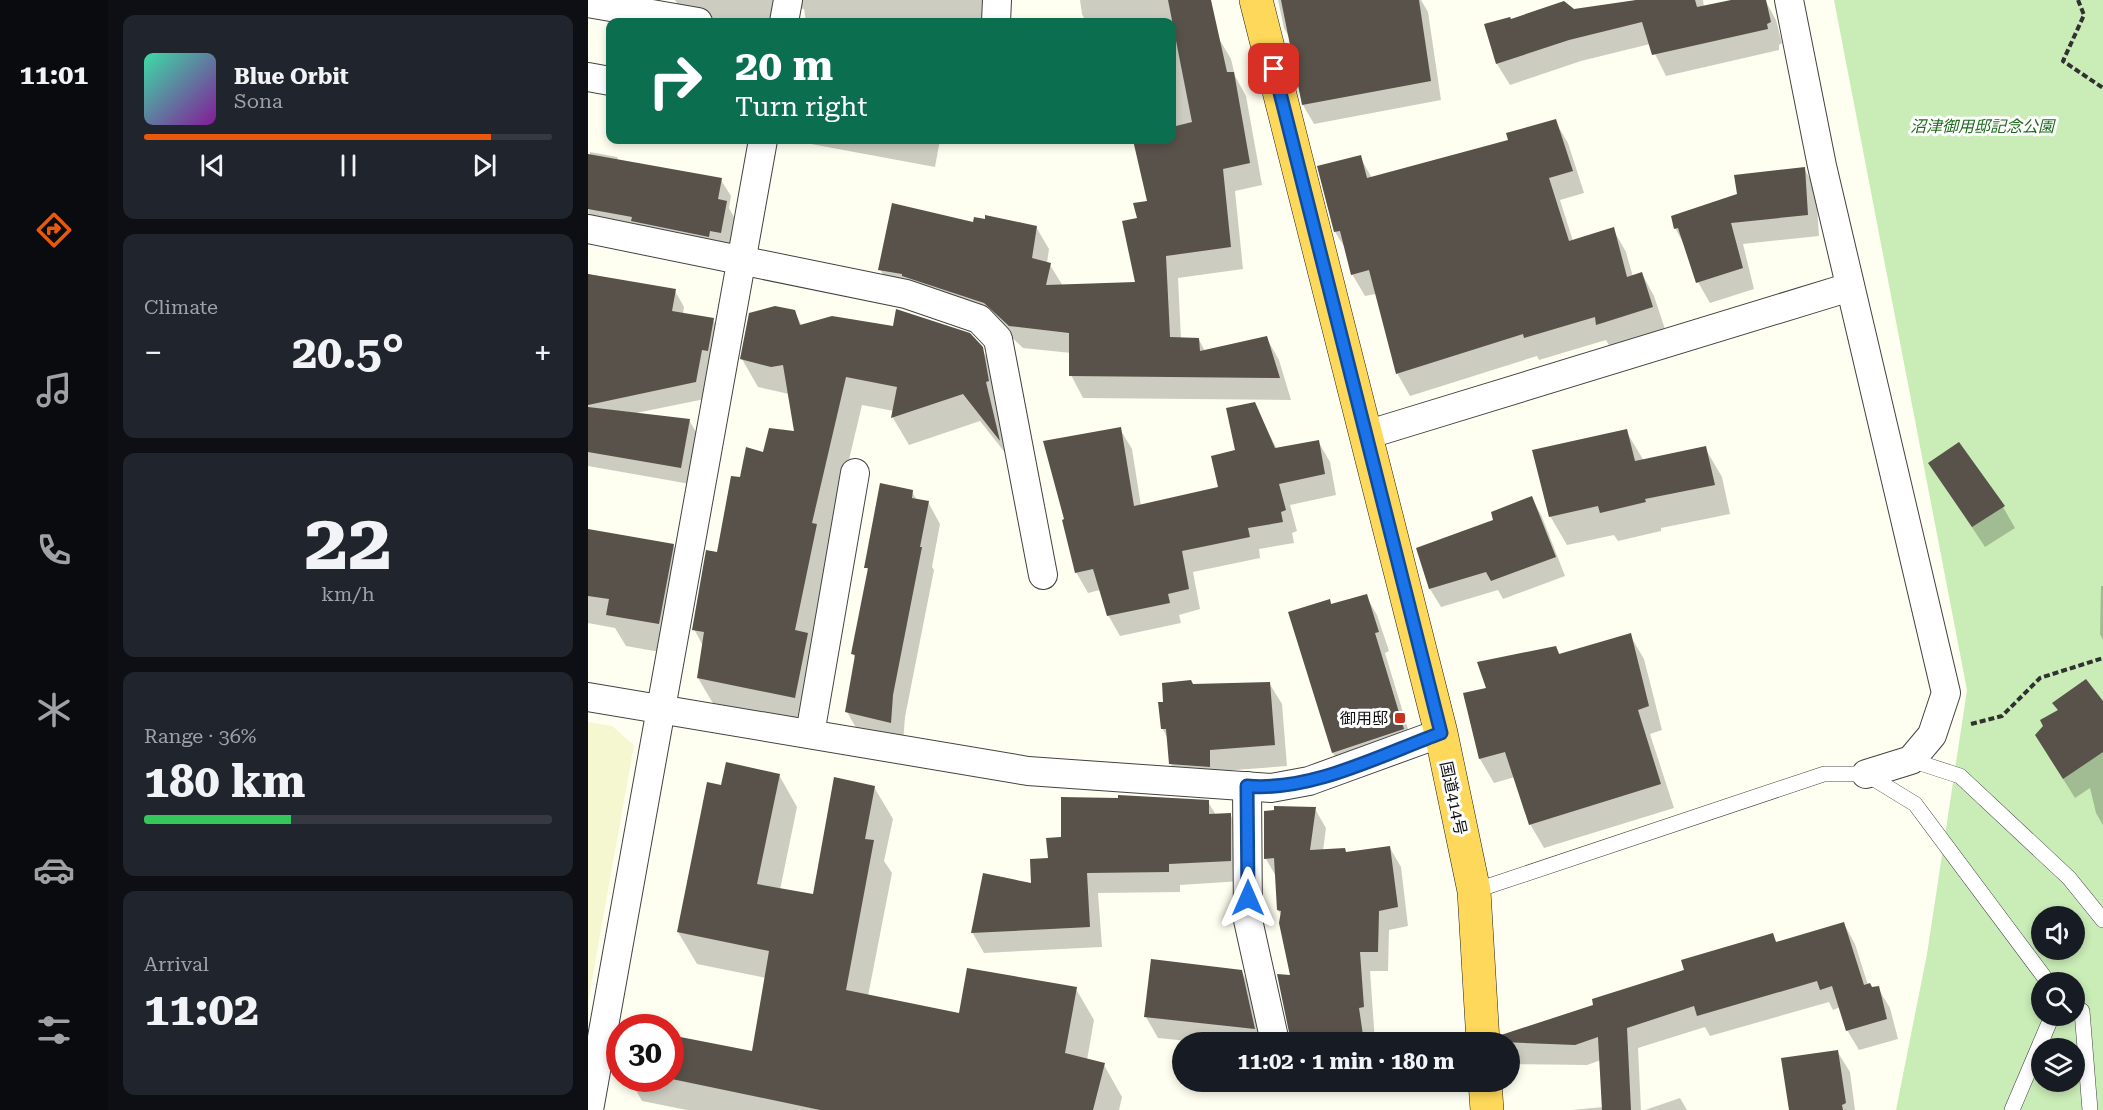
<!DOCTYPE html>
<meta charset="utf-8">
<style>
body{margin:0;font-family:"Roboto Serif","Noto Sans JP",serif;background:#20242c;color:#f1f3f6;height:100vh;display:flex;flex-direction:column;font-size:22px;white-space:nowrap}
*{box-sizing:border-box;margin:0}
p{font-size:20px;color:#9ea1a6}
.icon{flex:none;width:33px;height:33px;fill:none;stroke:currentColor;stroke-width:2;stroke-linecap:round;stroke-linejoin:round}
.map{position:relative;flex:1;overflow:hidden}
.panel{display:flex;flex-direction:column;gap:15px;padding:15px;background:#0d0f14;width:480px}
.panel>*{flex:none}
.banner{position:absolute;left:18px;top:18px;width:570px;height:126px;border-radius:12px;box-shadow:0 3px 9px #0003;background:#0b6e4f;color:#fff;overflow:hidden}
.tools{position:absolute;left:1443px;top:906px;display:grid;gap:12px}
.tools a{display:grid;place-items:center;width:54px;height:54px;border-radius:50%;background:#171b24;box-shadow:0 3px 9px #0003;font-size:30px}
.speed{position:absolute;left:18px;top:1014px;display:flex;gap:12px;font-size:30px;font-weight:700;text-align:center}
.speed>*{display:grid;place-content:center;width:78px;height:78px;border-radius:50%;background:#171b24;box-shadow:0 3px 9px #0003;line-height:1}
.speed .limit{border:9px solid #d22;background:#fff;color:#111}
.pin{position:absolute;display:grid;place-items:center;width:51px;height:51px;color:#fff;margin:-26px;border-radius:12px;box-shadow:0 3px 9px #0006}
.me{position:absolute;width:66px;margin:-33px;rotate:0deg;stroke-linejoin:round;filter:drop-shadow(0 0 4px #0008)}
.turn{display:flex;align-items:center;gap:21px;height:126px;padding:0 30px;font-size:27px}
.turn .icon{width:78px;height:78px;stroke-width:2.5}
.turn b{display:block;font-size:42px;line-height:51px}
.big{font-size:45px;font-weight:700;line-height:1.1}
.panel .tile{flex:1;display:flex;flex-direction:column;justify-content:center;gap:9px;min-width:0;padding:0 21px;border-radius:12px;background:#20242c}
.panel .dial{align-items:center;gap:0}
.dial b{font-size:78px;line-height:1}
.song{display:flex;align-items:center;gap:18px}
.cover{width:72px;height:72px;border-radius:9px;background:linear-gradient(135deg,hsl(160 70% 55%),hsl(290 70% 35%))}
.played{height:6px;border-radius:3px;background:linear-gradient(90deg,#ea580c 85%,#363941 85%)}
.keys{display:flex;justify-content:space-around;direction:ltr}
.heat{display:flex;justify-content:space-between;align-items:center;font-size:33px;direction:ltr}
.charge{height:9px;border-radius:4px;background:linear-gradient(90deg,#34c759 36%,#363941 0)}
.trip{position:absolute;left:584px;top:1032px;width:348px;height:60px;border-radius:30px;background:#171b24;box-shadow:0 3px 9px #0003;font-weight:700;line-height:60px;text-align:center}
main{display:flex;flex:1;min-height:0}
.menu{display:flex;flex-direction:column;width:108px;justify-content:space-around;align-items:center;background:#090b0e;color:#9ea1a6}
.menu .icon{width:42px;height:42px}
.menu .active{color:#ea580c}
.menu b{font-size:27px;color:#f1f3f6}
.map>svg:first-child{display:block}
.farmland{fill:#f4f7cf}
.green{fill:#caecb7;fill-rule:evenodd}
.shadow{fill:#0003}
.building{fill:#58524a}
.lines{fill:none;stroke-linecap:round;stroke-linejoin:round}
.service-casing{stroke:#424242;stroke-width:16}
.minor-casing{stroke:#424242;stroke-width:30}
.trunk-casing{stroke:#202020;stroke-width:34}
.path{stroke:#313131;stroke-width:4;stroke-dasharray:6 3;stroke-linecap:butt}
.service{stroke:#fff;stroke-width:15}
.minor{stroke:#fff;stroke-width:28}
.trunk{stroke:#fed85a;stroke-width:33}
.route-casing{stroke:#114b97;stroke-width:15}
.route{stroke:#1a73e8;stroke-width:10}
.poi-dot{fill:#c8331e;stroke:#fff;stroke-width:2}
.labels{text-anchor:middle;stroke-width:6;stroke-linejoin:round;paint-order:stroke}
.park-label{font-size:16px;font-style:italic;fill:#1e6b1b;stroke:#fff}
.poi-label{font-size:16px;fill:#0f0f0f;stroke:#fff;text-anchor:end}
.street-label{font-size:16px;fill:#0f0f0f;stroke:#fff}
</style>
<main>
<nav class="menu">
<b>11:01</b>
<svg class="icon active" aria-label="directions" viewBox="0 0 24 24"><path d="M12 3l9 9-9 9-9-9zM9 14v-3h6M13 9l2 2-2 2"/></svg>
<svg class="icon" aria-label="music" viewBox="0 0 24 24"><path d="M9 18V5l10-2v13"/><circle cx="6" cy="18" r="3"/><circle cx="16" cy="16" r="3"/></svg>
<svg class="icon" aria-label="phone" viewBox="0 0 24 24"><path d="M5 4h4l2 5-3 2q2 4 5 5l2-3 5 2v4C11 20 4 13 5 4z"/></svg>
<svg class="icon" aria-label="climate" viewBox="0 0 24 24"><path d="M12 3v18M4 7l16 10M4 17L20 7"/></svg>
<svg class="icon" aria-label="car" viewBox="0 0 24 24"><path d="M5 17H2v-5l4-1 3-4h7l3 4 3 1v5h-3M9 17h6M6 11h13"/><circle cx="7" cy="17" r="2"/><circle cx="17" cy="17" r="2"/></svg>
<svg class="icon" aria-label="filters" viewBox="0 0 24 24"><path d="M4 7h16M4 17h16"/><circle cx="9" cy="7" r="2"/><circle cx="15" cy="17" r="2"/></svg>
</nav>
<section class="panel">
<div class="tile">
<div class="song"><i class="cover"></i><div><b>Blue Orbit</b><p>Sona</p></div></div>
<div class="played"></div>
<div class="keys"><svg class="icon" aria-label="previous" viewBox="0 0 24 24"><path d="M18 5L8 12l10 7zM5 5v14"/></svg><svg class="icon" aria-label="pause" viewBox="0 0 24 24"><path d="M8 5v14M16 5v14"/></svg><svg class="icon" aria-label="next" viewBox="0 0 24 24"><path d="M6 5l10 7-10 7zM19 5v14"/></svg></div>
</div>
<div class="tile"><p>Climate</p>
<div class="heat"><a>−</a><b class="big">20.5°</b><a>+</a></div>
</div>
<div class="tile dial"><b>22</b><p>km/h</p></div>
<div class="tile"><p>Range · 36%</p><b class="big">180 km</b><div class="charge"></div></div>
<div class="tile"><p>Arrival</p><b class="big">11:02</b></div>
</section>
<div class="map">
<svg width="1515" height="1110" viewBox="0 0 1515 1110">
<rect width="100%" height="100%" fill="#fffff1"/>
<path class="farmland" d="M0 722 24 726 46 745 0 1002Z"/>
<path class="green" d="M1246 0H1515V1110H1308L1339 954 1379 690ZM1454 916H1486V950H1454ZM1454 982H1486V1016H1454ZM1454 1048H1486V1082H1454Z"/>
<g class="shadow">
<path d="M87 0H408L403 22H218L216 9 209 8 198 22H128L97 16Z"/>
<path d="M492 0H596L630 37 643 59 647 76 658 96 674 185 647 191 655 269 590 278 593 339 611 340 617 351 678 337 691 360 703 400 495 398 483 375V353L435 348 411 325 305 292 292 269 386 224 448 227 461 249 459 263 462 265 475 286 549 284 551 219 561 202 546 140H584V22H498L494 14Z"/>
<path d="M690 0H833L840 12 853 100 726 124 715 105 702 39 696 28Z"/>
<path d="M1047 0H1115L1116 7 1151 0H1177L1188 20 1194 43 1191 45V50L1078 76 1062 44 993 61 922 85 909 64 898 25 1048 2Z"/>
<path d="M967 121 980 143 996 193 972 200 985 241 1025 229 1038 252 1045 277 1054 274 1066 296 1077 329 1022 347 1018 340 951 360 949 356 822 396 809 373 788 294 777 296 764 274 759 251 747 232 772 157 784 178 922 141Z"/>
<path d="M220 140H352L347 167 223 144Z"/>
<path d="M2 152 29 157 31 161 133 180 143 196 141 208 147 219 142 249 0 224Z"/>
<path d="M1216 168 1228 190 1231 236 1155 244 1166 289 1122 303 1110 282 1097 246 1087 228 1151 195Z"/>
<path d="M0 274 87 291 96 307 95 314 125 320 135 336 117 399 48 413 101 420 111 437 102 484 0 466Z"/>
<path d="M206 311 214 326 393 348 410 376 426 464 392 421 321 445 305 418 306 411 274 405 240 548 223 725 126 705 110 678 115 646 106 629 153 479 176 454 207 433 201 394 170 387 154 359Z"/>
<path d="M666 404 689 449 730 441 742 462 748 495 702 505 709 531 704 533 706 543 671 549 672 558 605 572 612 609 591 615 593 623 532 636 520 615 512 590 500 593 488 572 532 429 544 449 553 506 632 488Z"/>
<path d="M1038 431 1056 461 1117 448 1134 477 1142 514 1073 528V531L1030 541 1026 535 979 545 962 516Z"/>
<path d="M1342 464 1415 507 1427 528 1397 547Z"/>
<path d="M324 492 329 500 340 502 352 524 344 567 346 570 317 717 315 743 271 733 259 712 268 660 265 654 281 572 278 567Z"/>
<path d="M944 498 954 517 977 576 915 599 910 590 853 607 842 589 830 549 907 521Z"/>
<path d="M0 530 85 545 103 577 89 655 38 646 27 628 0 623Z"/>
<path d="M1513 586H1515V640L1512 634Z"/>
<path d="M778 596 789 615 801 651 797 653 826 749 757 772 745 753 702 613 742 601 744 605Z"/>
<path d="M1042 635 1056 659 1074 730 1062 734 1086 808 956 848 942 824 927 777 906 783 892 759 877 694 900 689 968 647 972 655Z"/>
<path d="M681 683 694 704 699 766 634 771 595 785 583 764 580 739 574 728 576 703Z"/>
<path d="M1466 703H1515V825L1508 813 1502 788 1487 798 1460 755 1470 711Z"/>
<path d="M191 775 209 807 192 890 226 896 286 787 305 819 296 861 304 873 280 996 372 1015 488 989 506 1020 499 1060 516 1065 534 1097 531 1110H99L54 1101 41 1078H82L165 1053 178 978 109 964 90 932 134 786Z"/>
<path d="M620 802 628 815 642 814 654 835V881L592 885V892L510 893 514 947 396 953 384 932 445 885 475 839Z"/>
<path d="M727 809 738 828 735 851 758 853 802 848 813 867 820 926 801 930 800 971H782L787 1042H705L703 977 694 916 690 910 689 878 678 859Z"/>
<path d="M1256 924 1267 944 1280 985 1284 989 1290 988 1302 1008 1310 1039 1271 1050 1259 1030 1252 1007 1245 1010 1241 1002 1122 1036 1117 1027 1050 1048 1053 1110H984L1015 1107 1013 1060 999 1065 926 1064 921 1055V1042H915V1036L1007 1006 1184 934 1189 944Z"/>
<path d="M653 971 666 993 677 1042H610L570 1038 558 1017Z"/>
<path d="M1249 1051 1262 1072 1267 1110H1202Z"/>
<path d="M1092 1098 1099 1110H1057Z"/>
</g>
<g class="building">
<path d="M580 0H623L639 72H646L662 163 635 169 643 247 578 256 582 337 611 338 612 351 679 336 692 378 481 376V333L421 326 396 303 314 276V274L290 270 304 203 385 222 386 217 397 219V215L449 226 444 258 463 263 458 285 547 282 534 221 549 218 545 203 559 201 545 140H584V127L604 122Z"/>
<path d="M693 0H831L843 81 714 105Z"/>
<path d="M1048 0H1107L1109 7 1143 0H1178L1183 22 1179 24 1180 29 1064 55 1054 22 981 40 908 64 896 24 922 17 923 19 976 1 986 9Z"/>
<path d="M968 119 985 171 961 178 981 241 1026 227 1039 277 1054 272 1065 307 1008 325 1007 317 936 338 935 334 808 374 781 270 763 275 752 231 746 232 729 166 773 155 779 178 920 140 918 133Z"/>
<path d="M0 154 134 178 130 199 139 201 133 233 122 231 121 237 43 221 44 217 0 209Z"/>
<path d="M1217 167 1220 215 1143 223 1155 268 1108 283 1090 228 1086 229 1083 216 1149 194 1146 175Z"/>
<path d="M0 274 88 289 84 311 126 318 120 351 114 350 108 382 0 405Z"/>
<path d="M187 306 207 310 212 325 244 316 305 326 308 309 382 333 395 347 401 381 398 382 412 441 375 394 303 418 309 387 258 377 224 523 229 524 207 630 220 633 207 698 109 678 116 632 104 630 118 550 129 552 143 476 152 477 158 447 175 452 181 428 206 431 195 365 183 367 152 359 161 313Z"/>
<path d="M667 402 687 448 731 440 737 474 691 484 698 510 693 512 695 522 660 528 662 537 594 551 601 589 580 594 582 603 519 616 505 569 487 573 474 520 476 519 455 441 533 427 546 506 630 487 623 456 647 450 638 408Z"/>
<path d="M0 407 102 419 93 468 0 452Z"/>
<path d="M1039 429 1047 461 1118 446 1127 485 1057 499 1058 502 1012 513 1010 506 961 517 944 450Z"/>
<path d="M1371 442 1417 506 1384 527 1340 463Z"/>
<path d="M292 483 325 490 324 498 341 501 332 547H334L305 695 303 723 257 712 267 655 263 654 280 568H276Z"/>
<path d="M944 496 968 557 903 581 898 572 841 589 828 548 905 520 903 512Z"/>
<path d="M0 529 86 544 71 624 18 615 21 599 0 596Z"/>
<path d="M779 594 791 632 787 633 816 729 744 753 700 612 742 599 743 604Z"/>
<path d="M1043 633 1061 706 1050 710 1073 784 941 825 917 752 891 759 875 693 898 688 889 662 968 646 971 654Z"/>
<path d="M1498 679 1515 701V752L1475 779 1447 735 1455 726 1452 720 1470 710 1464 703Z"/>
<path d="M603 680 605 684 682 682 687 745 622 750V767L581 764 578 729H573L570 702H575L574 683Z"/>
<path d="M138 762 192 774 169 884 225 894 246 777 287 786 277 839 286 840 258 990 371 1013 379 968 489 987 477 1053 517 1063 505 1110H232L79 1078H82V1035L164 1051 181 951 89 932 119 782 133 785Z"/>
<path d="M530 795 621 800V814L643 813V861L581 864V872L499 873 502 927 383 933 395 873 443 883 442 859 460 858 458 838 473 837V797L530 798Z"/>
<path d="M686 806 728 807 722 850 757 848 758 852 802 846 810 907 791 911 790 952H772L776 1007 771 1008 776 1042H703L689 974 702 975 691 923 693 911 689 910 686 858 676 859V811L686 810Z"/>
<path d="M1256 922 1276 985 1282 983 1284 987 1291 986 1299 1019 1258 1031 1244 986 1232 990 1229 981 1109 1016 1106 1006 1039 1028 1043 1110H1014L1010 1037 987 1045 913 1042V1035L1005 1005 1004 999 1096 970 1093 960 1185 933 1188 942Z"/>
<path d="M563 959 654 970 667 1029 556 1017Z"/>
<path d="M1250 1050 1258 1103 1254 1105 1255 1110H1201L1193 1058Z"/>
</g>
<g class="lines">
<defs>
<g id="service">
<path d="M1323 760 1372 776 1481 878 1515 920"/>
<path d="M886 891 1236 774H1278L1327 804 1460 982"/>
<path d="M1486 1005 1494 1011 1502 1110"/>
<path d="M1424 1110 1464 1016"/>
</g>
<g id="minor">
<path d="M1201 0 1234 166 1358 693 1344 735 1323 760 1278 774"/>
<path d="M0 3 110 22"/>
<path d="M196 22 200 0"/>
<path d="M408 22 409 0"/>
<path d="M0 77 22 81"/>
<path d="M0 229 318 294 391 319 410 339 455 575"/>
<path d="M778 435 1262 287"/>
<path d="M0 697 440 771 683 788 721 781 853 733"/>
<path d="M222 734 267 473"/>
<path d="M659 786 660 920 687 1042"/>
<path d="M1 1110 175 140"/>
</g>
<g id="trunk">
<path d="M668 0 853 733 886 891 895 1042"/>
<path d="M897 1082 899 1110"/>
</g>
</defs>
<use href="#service" class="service-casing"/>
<use href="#minor" class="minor-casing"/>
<use href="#trunk" class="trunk-casing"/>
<g class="path">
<path d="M1490 0 1496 15 1475 61 1515 88"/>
<path d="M1383 724 1414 716 1452 678 1515 658"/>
</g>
<use href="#service" class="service"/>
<use href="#minor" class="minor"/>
<use href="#trunk" class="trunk"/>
</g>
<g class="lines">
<defs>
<path id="route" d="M660 898 659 786C723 792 793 755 853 733L686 69"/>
</defs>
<use href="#route" class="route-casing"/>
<use href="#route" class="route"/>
</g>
<rect class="poi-dot" x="806" y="712" width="12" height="12" rx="3"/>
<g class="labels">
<g class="park-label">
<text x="1394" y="132">沼津御用邸記念公園</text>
</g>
<g class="poi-label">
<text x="800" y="724">御用邸</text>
</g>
<g class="street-label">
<text transform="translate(866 798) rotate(78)" y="6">国道414号</text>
</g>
</g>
</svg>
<div class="tools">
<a><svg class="icon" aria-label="sound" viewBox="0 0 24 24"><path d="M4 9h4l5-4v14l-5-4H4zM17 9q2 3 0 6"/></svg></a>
<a><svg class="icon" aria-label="search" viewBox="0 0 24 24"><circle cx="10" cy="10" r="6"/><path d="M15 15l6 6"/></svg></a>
<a><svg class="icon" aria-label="layers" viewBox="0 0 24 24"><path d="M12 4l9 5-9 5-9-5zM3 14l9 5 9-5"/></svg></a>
</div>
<div class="speed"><div class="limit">30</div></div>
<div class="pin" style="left:686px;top:69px;background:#d93025"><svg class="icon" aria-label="arrive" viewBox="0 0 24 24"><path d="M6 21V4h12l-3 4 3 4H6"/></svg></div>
<svg class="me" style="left:660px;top:898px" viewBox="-20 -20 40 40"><path d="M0-17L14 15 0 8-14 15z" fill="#1a73e8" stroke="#fff" stroke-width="4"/></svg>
<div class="trip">11:02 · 1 min · 180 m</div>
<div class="banner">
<div class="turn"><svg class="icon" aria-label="right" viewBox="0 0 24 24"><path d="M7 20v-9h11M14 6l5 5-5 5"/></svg><div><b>20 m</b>Turn right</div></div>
</div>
</div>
</main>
